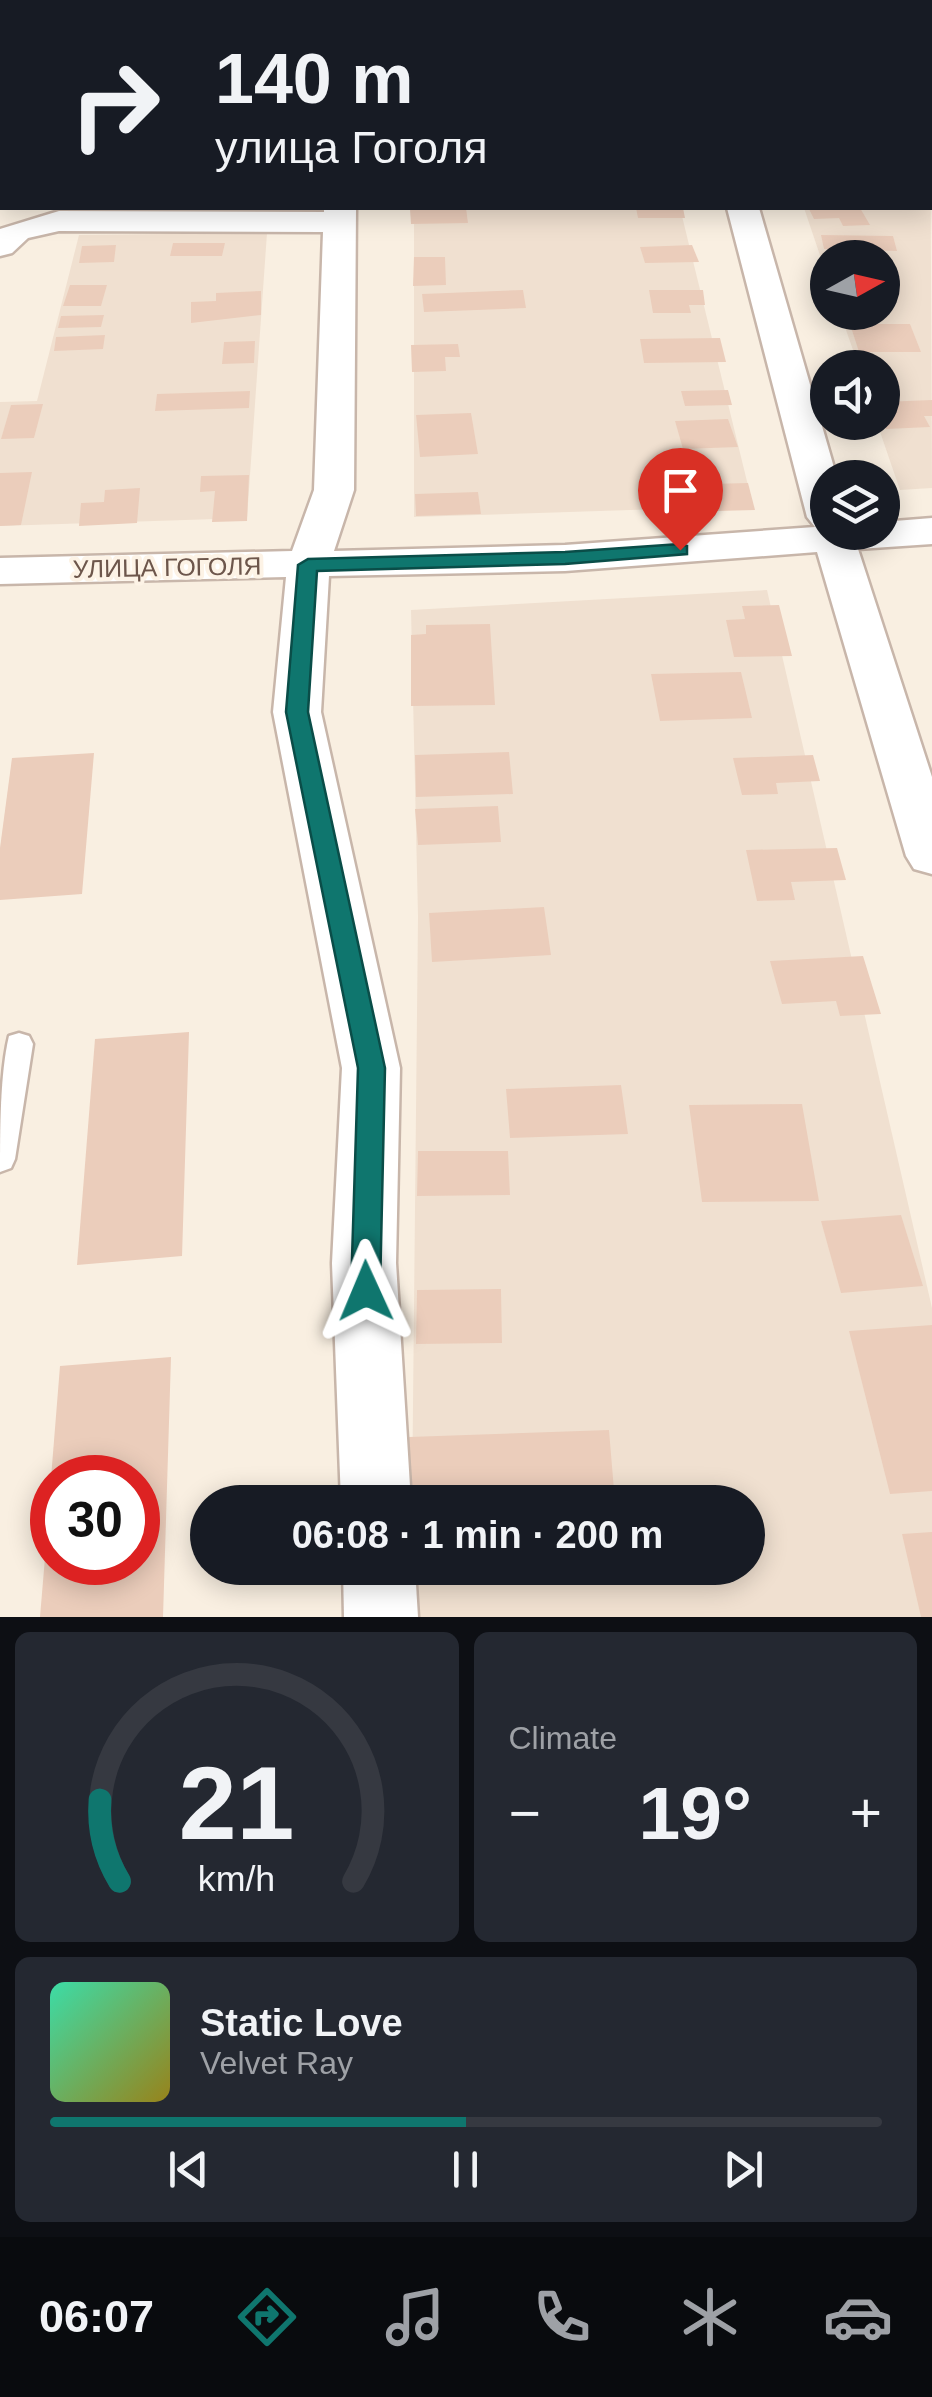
<!DOCTYPE html>
<meta charset="utf-8">
<style>
body{margin:0;font-family:Arial,sans-serif;background:#242831;color:#f1f3f6;height:100vh;display:flex;flex-direction:column;font-size:38px;white-space:nowrap}
*{box-sizing:border-box;margin:0}
p{font-size:32px;color:#9ea1a6}
.icon{flex:none;width:55px;height:55px;fill:none;stroke:currentColor;stroke-width:2;stroke-linecap:round;stroke-linejoin:round}
.map{position:relative;height:1617px;overflow:hidden}
.sheet{display:flex;flex-direction:column;gap:15px;padding:15px;background:#0d0f14;flex:1}
.sheet>*{flex:none}
.guide{position:absolute;left:0px;top:0px;width:932px;height:210px;box-shadow:0 5px 25px #0003;background:#171b24;color:#f1f3f6;overflow:hidden}
.needle{width:65px;rotate:82deg}
.fabs{position:absolute;left:810px;top:240px;display:grid;gap:20px}
.fabs a{display:grid;place-items:center;width:90px;height:90px;border-radius:50%;background:#171b24;box-shadow:0 5px 25px #0003;font-size:50px}
.speed{position:absolute;left:30px;top:1455px;display:flex;gap:20px;font-size:50px;font-weight:700;text-align:center}
.speed>*{display:grid;place-content:center;width:130px;height:130px;border-radius:50%;background:#171b24;box-shadow:0 5px 25px #0003;line-height:1}
.speed .limit{border:15px solid #d22;background:#fff;color:#111}
.pin{position:absolute;display:grid;place-items:center;width:85px;height:85px;color:#fff;margin:-102px -42px;border-radius:50% 50% 50% 0;rotate:-45deg;box-shadow:0 0 10px #0007}
.pin .icon{rotate:45deg}
.me{position:absolute;width:110px;margin:-55px;rotate:359deg;stroke-linejoin:round;filter:drop-shadow(0 0 8px #0008)}
.turn{display:flex;align-items:center;gap:35px;height:210px;padding:0 50px;font-size:45px}
.turn .icon{width:130px;height:130px;stroke-width:2.5}
.turn b{display:block;font-size:70px;line-height:85px}
.big{font-size:75px;font-weight:600;line-height:1.1}
.sheet .widget{flex:1;display:flex;flex-direction:column;justify-content:center;gap:15px;min-width:0;padding:0 35px;border-radius:15px;background:#242831}
.sheet .dial{align-items:center;gap:0}
.dial svg{height:260px;overflow:visible;fill:none;stroke:#363941;stroke-width:7;stroke-linecap:round;text-anchor:middle}
.dial text{fill:#f1f3f6;stroke:none}
.song{display:flex;align-items:center;gap:30px}
.cover{width:120px;height:120px;border-radius:15px;background:linear-gradient(135deg,hsl(160 70% 55%),hsl(50 70% 35%))}
.played{height:10px;border-radius:5px;background:linear-gradient(90deg,#0f766e 50%,#363941 50%)}
.keys{display:flex;justify-content:space-around;direction:ltr}
.heat{display:flex;justify-content:space-between;align-items:center;font-size:55px;direction:ltr}
.sheet .tiles{flex:1;display:grid;gap:15px;grid-template-columns:1fr 1fr}
.widget:last-child{grid-column:span 2}
.trip{position:absolute;left:190px;top:1485px;width:575px;height:100px;border-radius:50px;background:#171b24;box-shadow:0 5px 25px #0003;font-weight:600;line-height:100px;text-align:center}
.menu{display:flex;height:160px;justify-content:space-around;align-items:center;background:#090b0e;color:#9ea1a6}
.menu .icon{width:70px;height:70px}
.menu .active{color:#0f766e}
.menu b{font-size:45px;color:#f1f3f6}
.map>svg:first-child{display:block}
.residential{fill:#f0e0d0}
.building{fill:#ebcdbb}
.lines{fill:none;stroke-linecap:round;stroke-linejoin:round}
.service-casing{stroke:#c8b6aa;stroke-width:5}
.minor-casing{stroke:#c8b6aa;stroke-width:5}
.tertiary-casing{stroke:#c8b6aa;stroke-width:5}
.service{fill:#fff;fill-rule:evenodd}
.minor{fill:#fff;fill-rule:evenodd}
.tertiary{fill:#fff;fill-rule:evenodd}
.route{fill:#0f766e;stroke:#0a4d48;stroke-width:2.5}
.labels{text-anchor:middle;stroke-width:8;stroke-linejoin:round;paint-order:stroke}
.street-label{font-size:25px;fill:#6d564b;stroke:#fdf3e6}
</style>
<div class="map">
<svg width="932" height="1617" viewBox="0 0 932 1617">
<rect width="100%" height="100%" fill="#f9efe1"/>
<g class="residential">
<path d="M409 0H932V23L930 2Z"/>
<path d="M930 53 932 488 900 490 877 423 882 422V368L859 367 840 313 882 312V258H828L827 276 804 208H930Z"/>
<path d="M414 208H680L753 506 414 517Z"/>
<path d="M267 233 247 518 0 526V402L37 401 79 235Z"/>
<path d="M767 590 932 1308V1617H411L412 1568H748V1502H412L418 916 411 610Z"/>
</g>
<g class="building">
<path d="M466 208 468 223 411 224 410 209Z"/>
<path d="M636 208H683L685 218H638Z"/>
<path d="M852 208H860L870 225 843 226 839 218 814 219 809 209Z"/>
<path d="M821 235 893 236 897 251 824 249Z"/>
<path d="M173 243H225L222 256H170Z"/>
<path d="M116 245 114 262 79 263 82 246Z"/>
<path d="M692 245 699 262 645 263 640 247Z"/>
<path d="M414 257H445L446 285 413 286Z"/>
<path d="M70 285H107L101 306H63Z"/>
<path d="M523 290 526 308 424 312 422 294Z"/>
<path d="M649 290H703L705 305H689L691 313H653Z"/>
<path d="M261 291V315L191 323V302L216 301V293Z"/>
<path d="M104 315 101 327 58 328 61 316Z"/>
<path d="M850 324H910L921 352H859Z"/>
<path d="M105 335 103 349 54 351 56 337Z"/>
<path d="M720 338 726 362 644 363 640 339Z"/>
<path d="M255 341 254 363 222 364 224 342Z"/>
<path d="M458 344 460 357H445L446 371 412 372 411 345Z"/>
<path d="M728 390 732 405 685 406 681 391Z"/>
<path d="M250 391 249 408 155 411 157 394Z"/>
<path d="M932 400V416H924L930 427 886 429 882 402Z"/>
<path d="M43 404 34 438 1 439 11 405Z"/>
<path d="M471 413 478 454 420 457 416 415Z"/>
<path d="M728 419 738 447 683 449 675 421Z"/>
<path d="M32 472 21 525 0 526V473Z"/>
<path d="M249 475 247 521 212 522 215 491 200 492 201 476Z"/>
<path d="M748 483 755 510 717 511 710 484Z"/>
<path d="M140 488 137 523 79 526 81 503 104 502 105 490Z"/>
<path d="M478 492 481 514 416 516 415 494Z"/>
<path d="M779 605 792 656 734 657 726 620 745 619 742 606Z"/>
<path d="M490 624 495 705 411 706V635L426 634V625Z"/>
<path d="M741 672 752 718 660 721 651 674Z"/>
<path d="M509 752 513 794 416 797 415 755Z"/>
<path d="M94 753 82 894 0 900V848L12 758Z"/>
<path d="M813 755 820 781 776 783 778 794 742 795 733 758Z"/>
<path d="M498 806 501 842 418 845 415 809Z"/>
<path d="M837 848 846 880 791 882 795 900 757 901 746 850Z"/>
<path d="M544 907 551 955 432 962 429 913Z"/>
<path d="M863 956 881 1014 840 1016 836 1001 782 1004 770 961Z"/>
<path d="M189 1032 182 1256 77 1265 95 1039Z"/>
<path d="M621 1085 628 1134 510 1138 506 1089Z"/>
<path d="M802 1104 819 1201 702 1202 689 1105Z"/>
<path d="M418 1151H508L510 1195 417 1196Z"/>
<path d="M901 1215 923 1286 841 1293 821 1221Z"/>
<path d="M501 1289 502 1343 416 1344 417 1290Z"/>
<path d="M932 1325V1491L890 1494 849 1331Z"/>
<path d="M171 1357 163 1617H40L50 1498 52 1562H138V1478H51L60 1366Z"/>
<path d="M609 1430 615 1502H409V1437Z"/>
<path d="M932 1532V1617H921L902 1534Z"/>
</g>
<g class="lines">
<defs>
<path id="service" d="M19 1033 29 1036 33 1044 15 1159 11 1168 0 1172C0 1131 0 1073 9 1036Z"/>
<g id="minor">
<rect x="338" y="0" width="26" height="2"/>
<rect x="0" y="171" width="2" height="20"/>
<path d="M324 208H356L354 490 334 551 565 545 815 527 807 517 727 208H759L837 478H828V532H882V522L932 518V544L858 549 932 777V874L914 869 906 856 817 552 565 571 329 576 321 712 400 1068 396 1263 411 1502H341L332 1263 342 1068 273 712 286 577 0 584V558L292 551 314 490 323 232 59 231 28 238 12 253 0 256V229L59 211 324 212Z"/>
<path d="M343 1568H415L418 1617H344Z"/>
</g>
<g id="tertiary">
<rect x="930" y="25" width="2" height="18"/>
<rect x="0" y="42" width="2" height="18"/>
</g>
</defs>
<use href="#service" class="service-casing"/>
<use href="#minor" class="minor-casing"/>
<use href="#tertiary" class="tertiary-casing"/>
<use href="#service" class="service"/>
<use href="#minor" class="minor"/>
<use href="#tertiary" class="tertiary"/>
</g>
<path class="route" d="M680 544 687 546V554L565 564 317 571 308 712 385 1068 380 1291 376 1301 366 1304 355 1301 351 1291 358 1068 286 712 298 565 308 559 565 552Z"/>
<g class="labels">
<g class="street-label">
<text transform="translate(167 567) rotate(-1)" y="9">УЛИЦА ГОГОЛЯ</text>
</g>
</g>
</svg>
<div class="fabs">
<a><svg class="needle" viewBox="-14 -14 28 28"><path d="M0-13l5 13h-10z" fill="#e53935"/><path d="M0 13l5-13h-10z" fill="#9ea1a6"/></svg></a>
<a><svg class="icon" aria-label="sound" viewBox="0 0 24 24"><path d="M4 9h4l5-4v14l-5-4H4zM17 9q2 3 0 6"/></svg></a>
<a><svg class="icon" aria-label="layers" viewBox="0 0 24 24"><path d="M12 4l9 5-9 5-9-5zM3 14l9 5 9-5"/></svg></a>
</div>
<div class="speed"><div class="limit">30</div></div>
<div class="pin" style="left:680px;top:550px;background:#d93025"><svg class="icon" aria-label="arrive" viewBox="0 0 24 24"><path d="M6 21V4h12l-3 4 3 4H6"/></svg></div>
<svg class="me" style="left:366px;top:1291px" viewBox="-20 -20 40 40"><path d="M0-17L14 15 0 8-14 15z" fill="#0f766e" stroke="#fff" stroke-width="4"/></svg>
<div class="trip">06:08 · 1 min · 200 m</div>
<div class="guide">
<div class="turn"><svg class="icon" aria-label="right" viewBox="0 0 24 24"><path d="M7 20v-9h11M14 6l5 5-5 5"/></svg><div><b>140 m</b>улица Гоголя</div></div>
</div>
</div>
<section class="sheet">
<div class="tiles">
<div class="widget dial"><svg viewBox="0 0 100 80">
<path d="M14 69A42 42 0 1 1 86 69"/>
<path d="M14 69A42 42 0 0 1 8 44" stroke="#0f766e"/>
<text x="50" y="56" font-size="32" font-weight="700">21</text>
<text x="50" y="72" font-size="11">km/h</text>
</svg></div>
<div class="widget"><p>Climate</p>
<div class="heat"><a>−</a><b class="big">19°</b><a>+</a></div>
</div>
<div class="widget">
<div class="song"><i class="cover"></i><div><b>Static Love</b><p>Velvet Ray</p></div></div>
<div class="played"></div>
<div class="keys"><svg class="icon" aria-label="previous" viewBox="0 0 24 24"><path d="M18 5L8 12l10 7zM5 5v14"/></svg><svg class="icon" aria-label="pause" viewBox="0 0 24 24"><path d="M8 5v14M16 5v14"/></svg><svg class="icon" aria-label="next" viewBox="0 0 24 24"><path d="M6 5l10 7-10 7zM19 5v14"/></svg></div>
</div>
</div>
</section>
<nav class="menu">
<b>06:07</b>
<svg class="icon active" aria-label="directions" viewBox="0 0 24 24"><path d="M12 3l9 9-9 9-9-9zM9 14v-3h6M13 9l2 2-2 2"/></svg>
<svg class="icon" aria-label="music" viewBox="0 0 24 24"><path d="M9 18V5l10-2v13"/><circle cx="6" cy="18" r="3"/><circle cx="16" cy="16" r="3"/></svg>
<svg class="icon" aria-label="phone" viewBox="0 0 24 24"><path d="M5 4h4l2 5-3 2q2 4 5 5l2-3 5 2v4C11 20 4 13 5 4z"/></svg>
<svg class="icon" aria-label="climate" viewBox="0 0 24 24"><path d="M12 3v18M4 7l16 10M4 17L20 7"/></svg>
<svg class="icon" aria-label="car" viewBox="0 0 24 24"><path d="M5 17H2v-5l4-1 3-4h7l3 4 3 1v5h-3M9 17h6M6 11h13"/><circle cx="7" cy="17" r="2"/><circle cx="17" cy="17" r="2"/></svg>
</nav>
